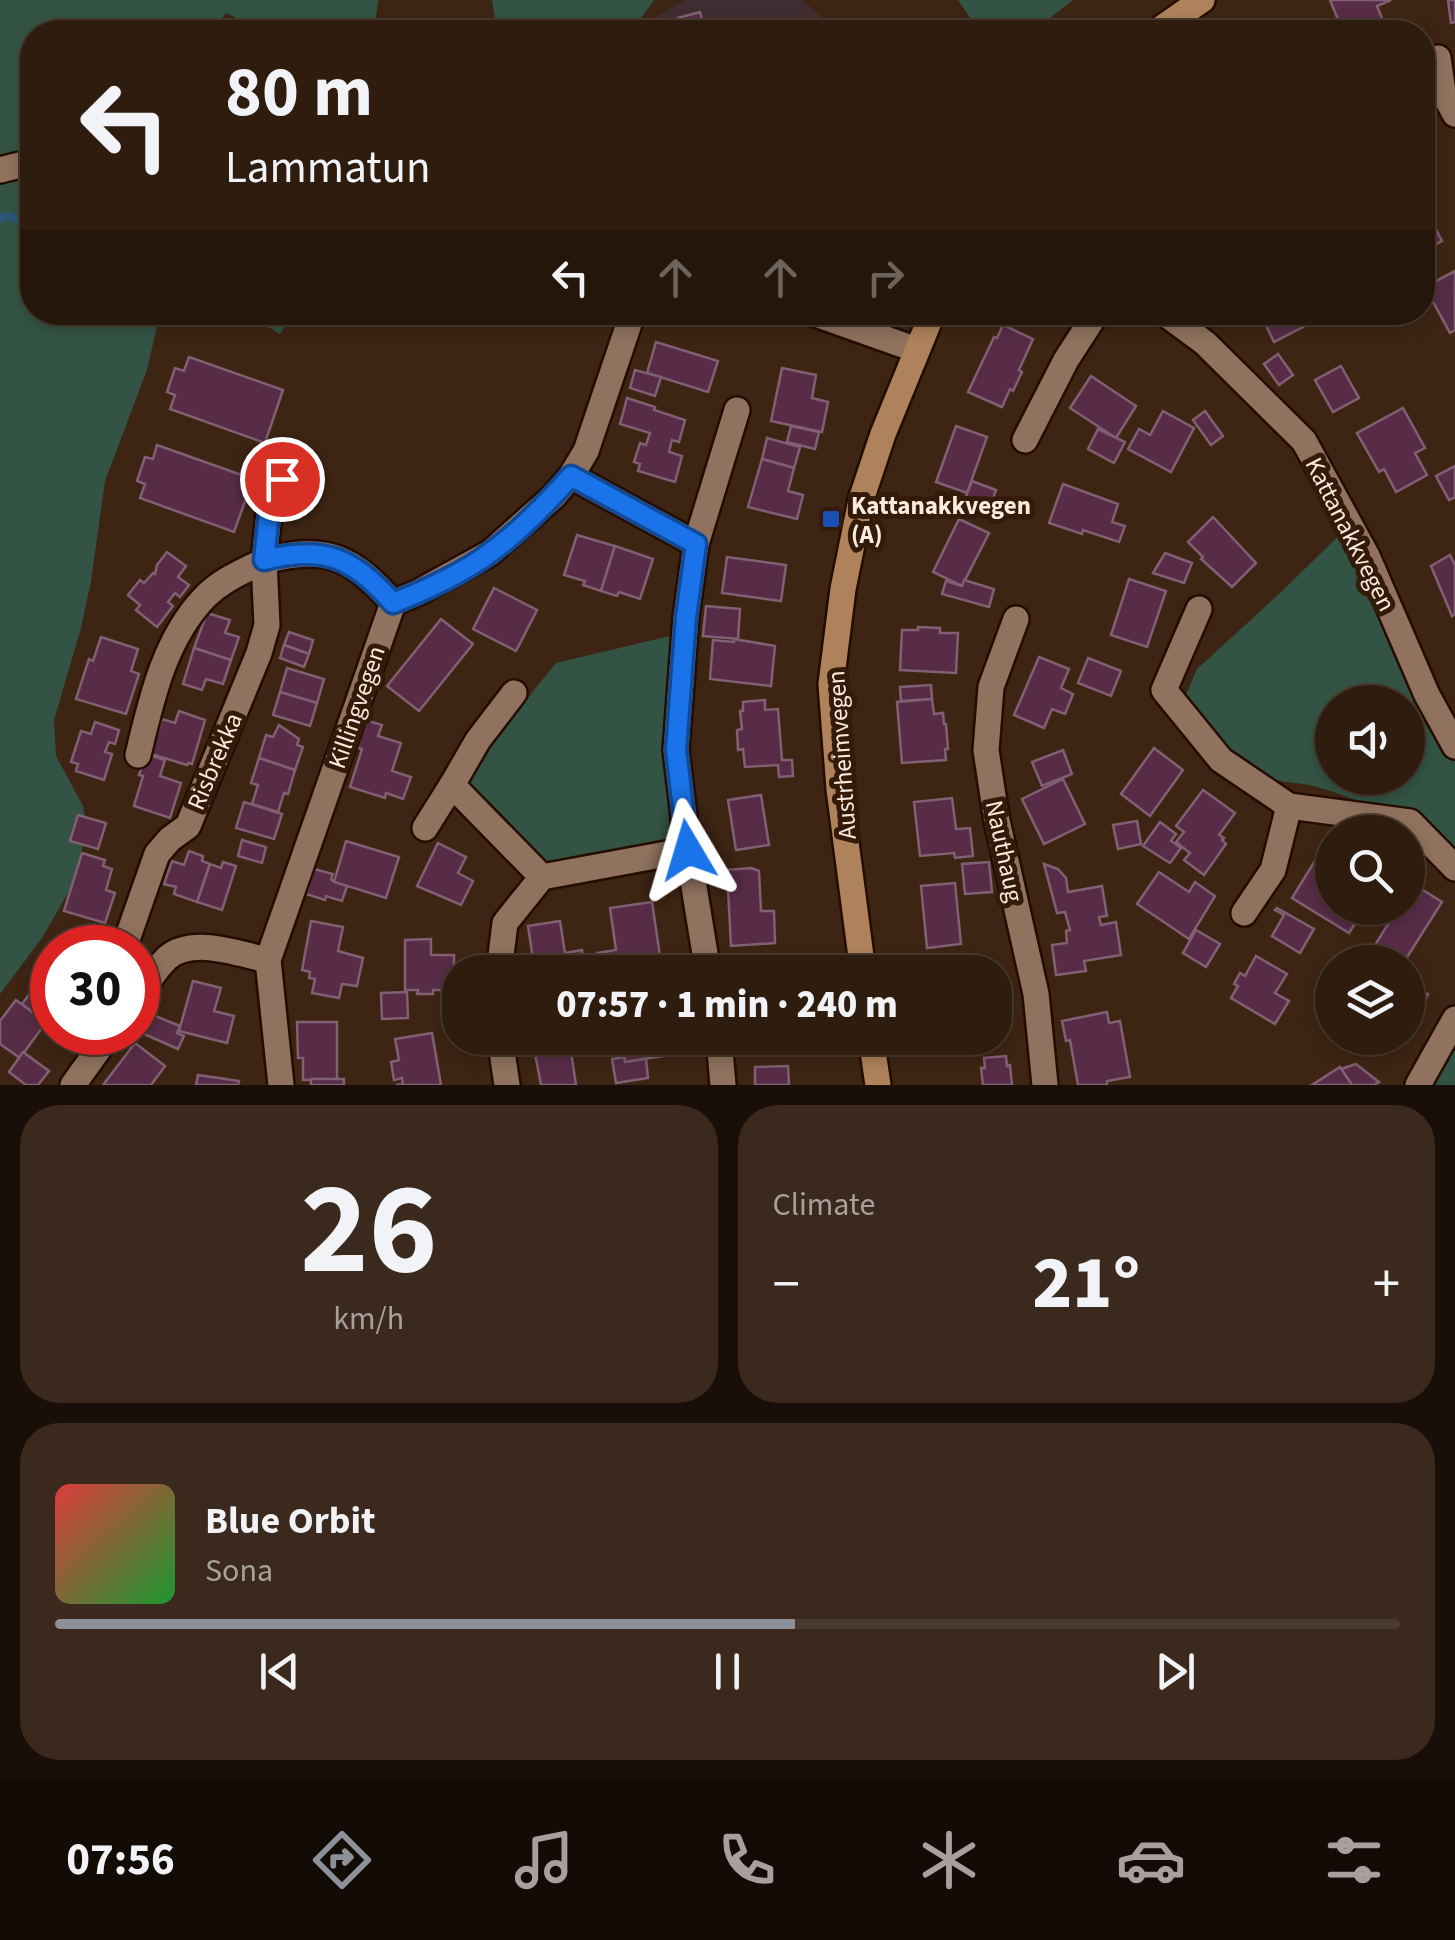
<!DOCTYPE html>
<meta charset="utf-8">
<style>
body{margin:0;font-family:"Source Sans 3",sans-serif;background:#3a291c;color:#f1f3f6;height:100vh;display:flex;flex-direction:column;font-size:38px;white-space:nowrap}
*{box-sizing:border-box;margin:0}
p{font-size:32px;color:#a7a19e}
.icon{flex:none;width:55px;height:55px;fill:none;stroke:currentColor;stroke-width:2;stroke-linecap:round;stroke-linejoin:round}
.map{position:relative;height:1085px;overflow:hidden}
.panel{display:flex;flex-direction:column;gap:20px;padding:20px;background:#190f08;flex:1}
.panel>*{flex:none}
.top-card{position:absolute;left:20px;top:20px;width:1415px;height:305px;border-radius:40px;box-shadow:0 5px 15px #0003,0 0 0 2px #493a2e;background:#2e1c0e;color:#f1f3f6;overflow:hidden}
.buttons{position:absolute;left:1315px;top:685px;display:grid;gap:20px}
.buttons a{display:grid;place-items:center;width:110px;height:110px;border-radius:50%;background:#2e1c0e;box-shadow:0 5px 15px #0003,0 0 0 2px #493a2e;font-size:50px}
.speed{position:absolute;left:30px;top:925px;display:flex;gap:20px;font-size:50px;font-weight:700;text-align:center}
.speed>*{display:grid;place-content:center;width:130px;height:130px;border-radius:50%;background:#2e1c0e;box-shadow:0 5px 15px #0003,0 0 0 2px #493a2e;line-height:1}
.speed .limit{border:15px solid #d22;background:#fff;color:#111}
.pin{position:absolute;display:grid;place-items:center;width:85px;height:85px;color:#fff;margin:-42px;border:5px solid #fff;border-radius:50%;box-shadow:0 2px 10px #0007}
.me{position:absolute;width:110px;margin:-55px;rotate:353deg;stroke-linejoin:round;filter:drop-shadow(0 0 8px #0008)}
.turn{display:flex;align-items:center;gap:35px;height:210px;padding:0 40px;font-size:45px}
.turn .icon{width:130px;height:130px;stroke-width:2.5}
.turn b{display:block;font-size:70px;line-height:85px}
.lanes{display:flex;align-items:center;height:95px;padding:0 40px;background:#0003;justify-content:center;gap:50px;direction:ltr}
.lanes .off{opacity:.35}
.big{font-size:75px;font-weight:800;line-height:1.1}
.panel .tile{flex:1;display:flex;flex-direction:column;justify-content:center;gap:15px;min-width:0;padding:0 35px;border-radius:40px;background:#3a291c}
.panel .dial{align-items:center;gap:0}
.dial b{font-size:130px;line-height:1}
.song{display:flex;align-items:center;gap:30px}
.cover{width:120px;height:120px;border-radius:15px;background:linear-gradient(135deg,hsl(0 70% 55%),hsl(130 70% 35%))}
.played{height:10px;border-radius:5px;background:linear-gradient(90deg,#8c9099 55%,#493a2e 55%)}
.keys{display:flex;justify-content:space-around;direction:ltr}
.heat{display:flex;justify-content:space-between;align-items:center;font-size:55px;direction:ltr}
.panel .tiles{flex:1;display:grid;gap:20px;grid-template-columns:1fr 1fr}
.tile:last-child{grid-column:span 2}
.trip{position:absolute;left:442px;top:955px;width:570px;height:100px;border-radius:40px;background:#2e1c0e;box-shadow:0 5px 15px #0003,0 0 0 2px #493a2e;font-weight:800;line-height:100px;text-align:center}
.menu{display:flex;height:160px;justify-content:space-around;align-items:center;background:#120b06;color:#a7a19e}
.menu .icon{width:70px;height:70px}
.menu .selected{color:#8c9099}
.menu b{font-size:45px;color:#f1f3f6}
.map>svg:first-child{display:block}
.education{fill:#402d32}
.green{fill:#335445;fill-rule:evenodd}
.lines{fill:none;stroke-linecap:round;stroke-linejoin:round}
.stream{stroke:#2d587a;stroke-width:8}
.building{fill:#582c47;stroke:#806072;stroke-width:2.5}
.minor-casing{stroke:#240d00;stroke-width:30}
.secondary-casing{stroke:#240d00;stroke-width:30}
.minor{stroke:#90725e;stroke-width:25}
.secondary{stroke:#ae835b;stroke-width:25}
.route-casing{stroke:#114b97;stroke-width:25}
.route{stroke:#1a73e8;stroke-width:18}
.transit-dot{fill:#1a4fb4;stroke:#341b09;stroke-width:4}
.labels{text-anchor:middle;stroke-width:10;stroke-linejoin:round;paint-order:stroke}
.poi-label{font-size:25px;font-weight:bold;fill:#fbeade;stroke:#341b09;text-anchor:start}
.street-label{font-size:25px;fill:#fbeade;stroke:#341b09}
</style>
<div class="map">
<svg width="1455" height="1085" viewBox="0 0 1455 1085">
<rect width="100%" height="100%" fill="#3e2513"/>
<path class="education" d="M686 0H802L839 32H651L647 21Z"/>
<g class="green">
<path d="M0 0H378L375 25 366 32H265L226 13 212 32H32V312L294 313 280 334 270 328 209 315 159 318 147 370 105 481 91 581 81 628 54 720 56 756 83 806 87 830 72 886 42 938 0 994Z"/>
<path d="M492 0H654L631 32H497Z"/>
<path d="M958 0H1073L1032 32H980Z"/>
<path d="M1357 518 1455 733V865C1418 827 1365 800 1314 786 1297 782 1275 783 1261 774 1225 753 1210 728 1185 697L1197 669 1279 594ZM1332 702H1408V778H1332Z"/>
<path d="M670 636 669 843 540 862 460 782 556 663Z"/>
<path d="M1455 1027V1085H1420Z"/>
</g>
<g class="lines">
<path class="stream" d="M0 219 6 216 32 221"/>
</g>
<g class="building">
<path d="M1330 0H1391L1377 6 1386 28 1393 24 1397 32H1343Z"/>
<path d="M1448 0H1455V22L1451 23Z"/>
<path d="M700 12 704 27 734 20 737 32H676L681 31 678 18Z"/>
<path d="M1422 188 1432 203 1430 210 1427 212 1442 241 1422 252Z"/>
<path d="M1455 271V330L1450 333 1425 287Z"/>
<path d="M1332 312 1274 342 1262 317 1271 312Z"/>
<path d="M1003 325 1033 339 1019 370 1022 372 1013 391 1010 389 1002 407 968 392 994 337 997 338Z"/>
<path d="M656 342 718 361 708 392 647 373Z"/>
<path d="M1278 354 1293 375 1279 385 1264 364Z"/>
<path d="M189 357 283 390 265 443 170 409 175 395 167 392 175 368 184 371Z"/>
<path d="M1341 366 1359 398 1333 412 1315 380Z"/>
<path d="M782 368 816 375 812 398 828 402 822 432 771 421Z"/>
<path d="M635 370 661 377 655 396 630 388Z"/>
<path d="M1091 376 1136 406 1116 438 1070 408Z"/>
<path d="M627 398 655 407 654 410 685 420 679 442 672 440 669 452 682 456 675 482 638 471 640 464 634 462 640 443 646 445 650 433 620 424Z"/>
<path d="M1403 408 1425 448 1415 453 1427 475 1396 492 1384 469 1379 472 1357 433Z"/>
<path d="M1163 411 1194 428 1171 472 1128 449 1139 429 1150 435Z"/>
<path d="M1205 411 1223 436 1211 445 1193 420Z"/>
<path d="M791 426 819 432 815 449 787 442Z"/>
<path d="M956 426 987 437 967 493 936 482Z"/>
<path d="M1098 429 1125 442 1114 463 1088 449Z"/>
<path d="M767 438 800 447 794 468 762 459Z"/>
<path d="M157 445 253 479 234 532 140 498 145 484 137 481 145 457 153 459Z"/>
<path d="M762 459 794 468 788 491 803 495 797 519 748 507Z"/>
<path d="M1455 466V497L1449 500 1436 476Z"/>
<path d="M972 481 996 490 987 516 962 507Z"/>
<path d="M1063 484 1118 504 1112 522 1125 526 1119 542 1083 530 1082 534 1049 523Z"/>
<path d="M1213 517 1256 563 1232 587 1201 559 1203 557 1188 542Z"/>
<path d="M959 519 989 533 962 586 933 572Z"/>
<path d="M577 535 615 546 601 591 583 585 585 581 564 575Z"/>
<path d="M615 546 653 559 640 599 619 592 617 596 601 591Z"/>
<path d="M167 552 186 566 178 577 189 585 180 597 175 593 168 602 173 606 157 627 136 610 140 605 128 595 140 580 144 583 153 573 155 574 157 565Z"/>
<path d="M1165 553 1192 563 1184 583 1153 573Z"/>
<path d="M1450 555 1455 565V614L1452 616 1431 566Z"/>
<path d="M727 557 786 565 781 601 722 593Z"/>
<path d="M1129 579 1166 591 1147 647 1111 635Z"/>
<path d="M964 580 994 589 989 607 942 594 946 581 962 586Z"/>
<path d="M494 588 537 610 516 651 473 629Z"/>
<path d="M706 606 740 609 738 639 703 636Z"/>
<path d="M207 613 230 620 225 633 239 637 231 660 194 648Z"/>
<path d="M441 619 473 644 419 711 387 686Z"/>
<path d="M918 627 940 628V633H958L956 673 900 670 902 630H918Z"/>
<path d="M289 632 313 640 309 654 284 645Z"/>
<path d="M101 637 138 649 131 671 139 674 126 714 76 699 89 659 93 661Z"/>
<path d="M734 639 775 646 771 686 710 679 713 640 734 642Z"/>
<path d="M284 645 309 654 304 667 280 658Z"/>
<path d="M194 648 231 660 223 684 206 679 202 690 183 684Z"/>
<path d="M1039 657 1069 669 1061 688 1073 694 1065 714 1052 709 1044 728 1014 715Z"/>
<path d="M1088 658 1121 671 1111 696 1078 683Z"/>
<path d="M287 668 324 679 317 703 280 692Z"/>
<path d="M931 685 932 699 901 701 900 687Z"/>
<path d="M280 692 317 703 310 726 273 715Z"/>
<path d="M932 699 934 714 943 713 944 724H946L948 749H945L946 760 902 763 897 702Z"/>
<path d="M765 700V710L778 709 782 760H792L793 776 779 777 778 765 745 767 743 749 738 750 737 730 742 729 740 711H743V702Z"/>
<path d="M179 711 205 720 192 764 188 763 187 765 151 754 162 719 175 723Z"/>
<path d="M359 718 382 725 378 736 401 743 392 771 411 777 403 799 386 793 385 798 350 787 362 749 351 745Z"/>
<path d="M95 722 119 730 115 744 109 742 105 752 112 754 104 780 76 771 78 764 71 762 81 731 91 734Z"/>
<path d="M279 725 299 739 297 745 303 747 295 770 259 758 266 735 273 737Z"/>
<path d="M1154 748 1183 770 1150 816 1121 794Z"/>
<path d="M1063 750 1072 774 1042 786 1032 762Z"/>
<path d="M146 754 165 760 160 776 181 783 170 818 134 806 143 776 139 775Z"/>
<path d="M259 758 295 770 288 794 284 793 278 812 252 804 258 785 251 783Z"/>
<path d="M1063 779 1085 824 1044 844 1022 799Z"/>
<path d="M1203 790 1235 813 1219 835 1224 838 1222 840 1226 844 1204 875 1184 860 1190 853 1176 842 1184 832 1176 826Z"/>
<path d="M761 795 769 845 736 850 728 800Z"/>
<path d="M952 798 956 829 970 828 973 856 955 858 954 853 920 856 914 802Z"/>
<path d="M244 802 282 814 274 839 236 828Z"/>
<path d="M78 815 106 823 98 849 70 841Z"/>
<path d="M1137 821 1141 844 1118 849 1113 825Z"/>
<path d="M1160 822 1176 834 1171 841 1181 848 1170 863 1143 846Z"/>
<path d="M1332 838V908H1365L1349 933 1292 898 1324 846 1327 847Z"/>
<path d="M242 840 266 847 262 863 238 856Z"/>
<path d="M346 841 399 857 386 898 334 882Z"/>
<path d="M438 843 466 857 458 873 473 881 461 905 417 886Z"/>
<path d="M189 851 203 856 202 861 210 864 197 902 174 894 176 887 164 884 172 861 184 865Z"/>
<path d="M82 853 105 860 103 866 112 869 106 890 115 893 105 923 64 911Z"/>
<path d="M223 862 236 866 222 910 197 902 210 864 221 868Z"/>
<path d="M989 862 992 892 965 894 962 864Z"/>
<path d="M1044 864 1058 869 1066 878 1068 892 1102 886 1107 916 1099 917 1101 925 1116 922 1121 955 1084 961 1086 971 1056 975 1052 945 1067 943 1066 931 1070 930 1065 912 1057 913Z"/>
<path d="M751 868 759 871 761 911H774L775 943 731 946 727 870Z"/>
<path d="M314 869 333 874 331 879 334 882 347 886 342 901 326 896 325 900 306 894Z"/>
<path d="M1159 872 1189 892 1195 882 1215 896 1189 939 1137 904Z"/>
<path d="M955 883 961 944 927 948 921 886Z"/>
<path d="M1413 884 1442 902 1404 962 1375 945 1398 908H1408V892Z"/>
<path d="M652 902 661 963 635 967V972H600L597 953 616 950 610 908Z"/>
<path d="M1277 908 1314 929 1300 953 1272 936 1284 915 1275 910Z"/>
<path d="M311 921 343 927 338 951 363 958 357 986 342 984 339 998 312 993 315 979 309 978 310 972 302 970Z"/>
<path d="M560 921 565 953 582 950 585 972H535L528 926Z"/>
<path d="M1196 930 1220 944 1206 967 1183 953Z"/>
<path d="M431 939V955H454V990H433V994H417L418 990H405V940Z"/>
<path d="M1256 956 1287 974 1275 993 1289 1001 1275 1024 1231 998 1238 986 1234 984 1240 973 1245 976Z"/>
<path d="M52 963V1027L22 1004Z"/>
<path d="M193 981 221 988 214 1011 234 1016 227 1043 179 1031Z"/>
<path d="M1408 984 1428 994 1420 1011 1408 1004Z"/>
<path d="M1007 989 1011 1027 995 1029V991Z"/>
<path d="M407 992 408 1018 382 1019 381 993Z"/>
<path d="M16 1000 52 1027 50 1030 44 1025 20 1058 0 1044V1021Z"/>
<path d="M1107 1012 1109 1023 1120 1021 1130 1077 1107 1081V1085H1078L1070 1040 1066 1041 1062 1021Z"/>
<path d="M153 1015 180 1026 177 1033 184 1036 178 1049 144 1034Z"/>
<path d="M297 1022H337V1079L303 1080V1058H298Z"/>
<path d="M432 1033 441 1085H396L403 1084 402 1078 394 1080 391 1062 399 1060 395 1039Z"/>
<path d="M532 1038H569L576 1085H541Z"/>
<path d="M621 1038H668L670 1055 625 1062Z"/>
<path d="M792 1038H817V1043L793 1044Z"/>
<path d="M1345 1038H1379L1370 1053Z"/>
<path d="M135 1043 165 1066 151 1085H103Z"/>
<path d="M23 1052 49 1071 38 1085H26L9 1072Z"/>
<path d="M1006 1056 1007 1066 1010 1065 1012 1085H983L981 1068H985L984 1058Z"/>
<path d="M624 1057 625 1062 646 1059 648 1078 616 1083 612 1059Z"/>
<path d="M1356 1064 1379 1082 1374 1085H1352L1341 1069Z"/>
<path d="M788 1066 789 1085H755V1067Z"/>
<path d="M1340 1067 1352 1085H1312Z"/>
<path d="M198 1075 239 1081 238 1085H196Z"/>
<rect x="311" y="1079" width="33" height="6"/>
</g>
<g class="lines">
<defs>
<g id="minor">
<path d="M1438 58 1443 92 1455 114"/>
<path d="M0 170 32 162"/>
<path d="M810 312 917 350"/>
<path d="M1163 312 1205 343 1304 441 1367 556 1427 695 1455 746"/>
<path d="M1025 440 1066 360 1097 312"/>
<path d="M571 476 696 544"/>
<path d="M295 484 282 479 270 504 264 561C325 544 352 556 393 603"/>
<path d="M1199 609 1164 690 1221 760 1289 806 1410 822 1455 868"/>
<path d="M1016 619 991 687 986 750 996 816 1036 994 1045 1085"/>
<path d="M514 693 478 740 452 785 542 877"/>
<path d="M425 828 452 785"/>
<path d="M1244 913 1273 870 1289 806"/>
<path d="M124 948 157 854 170 839 188 826 259 653 267 625 264 561C243 571 220 581 204 598 164 640 151 701 138 755"/>
<path d="M499 972 505 923 542 877 688 850"/>
<path d="M708 972 688 850 676 750 686 617 696 544 737 410"/>
<path d="M138 997C146 984 156 969 167 958 193 936 238 954 268 960"/>
<path d="M500 1038 507 1085"/>
<path d="M719 1038 723 1085"/>
<path d="M73 1085 111 1032"/>
<path d="M281 1085 268 960 393 603 419 592 490 553 554 496 571 476 586 451 633 312"/>
<path d="M1418 1085 1455 1019"/>
</g>
<g id="secondary">
<path d="M1156 32 1202 0"/>
<path d="M863 972 839 789 831 684 843 589 861 500 883 434 933 312"/>
<path d="M871 1038 878 1085"/>
</g>
</defs>
<use href="#minor" class="minor-casing"/>
<use href="#secondary" class="secondary-casing"/>
<use href="#minor" class="minor"/>
<use href="#secondary" class="secondary"/>
</g>
<g class="lines">
<defs>
<path id="route" d="M282 479 270 504 264 560C324 545 352 557 393 603 422 592 467 571 491 552 519 532 548 502 571 476L696 544 686 617 676 750 688 850"/>
</defs>
<use href="#route" class="route-casing"/>
<use href="#route" class="route"/>
</g>
<rect class="transit-dot" x="821" y="509" width="20" height="20" rx="5"/>
<g class="labels">
<g class="poi-label">
<text x="851" y="514">Kattanakkvegen<tspan x="851" dy="29">(A)</tspan></text>
</g>
<g class="street-label">
<text transform="translate(1351 534) rotate(63)" y="9">Kattanakkvegen</text>
<text transform="translate(356 707) rotate(-71)" y="9">Killingvegen</text>
<text transform="translate(841 755) rotate(-94)" y="9">Austrheimvegen</text>
<text transform="translate(214 761) rotate(-67)" y="9">Risbrekka</text>
<text transform="translate(1005 851) rotate(78)" y="9">Nauthaug</text>
</g>
</g>
</svg>
<div class="buttons">
<a><svg class="icon" aria-label="sound" viewBox="0 0 24 24"><path d="M4 9h4l5-4v14l-5-4H4zM17 9q2 3 0 6"/></svg></a>
<a><svg class="icon" aria-label="search" viewBox="0 0 24 24"><circle cx="10" cy="10" r="6"/><path d="M15 15l6 6"/></svg></a>
<a><svg class="icon" aria-label="layers" viewBox="0 0 24 24"><path d="M12 4l9 5-9 5-9-5zM3 14l9 5 9-5"/></svg></a>
</div>
<div class="speed"><div class="limit">30</div></div>
<div class="pin" style="left:282px;top:479px;background:#d93025"><svg class="icon" aria-label="arrive" viewBox="0 0 24 24"><path d="M6 21V4h12l-3 4 3 4H6"/></svg></div>
<svg class="me" style="left:688px;top:850px" viewBox="-20 -20 40 40"><path d="M0-17L14 15 0 8-14 15z" fill="#1a73e8" stroke="#fff" stroke-width="4"/></svg>
<div class="trip">07:57 · 1 min · 240 m</div>
<div class="top-card">
<div class="turn"><svg class="icon" aria-label="left" viewBox="0 0 24 24"><path d="M17 20v-9H6M10 6l-5 5 5 5"/></svg><div><b>80 m</b>Lammatun</div></div>
<div class="lanes"><svg class="icon" aria-label="left" viewBox="0 0 24 24"><path d="M17 20v-9H6M10 6l-5 5 5 5"/></svg><svg class="icon off" aria-label="ahead" viewBox="0 0 24 24"><path d="M12 20V5M6 11l6-6 6 6"/></svg><svg class="icon off" aria-label="ahead" viewBox="0 0 24 24"><path d="M12 20V5M6 11l6-6 6 6"/></svg><svg class="icon off" aria-label="right" viewBox="0 0 24 24"><path d="M7 20v-9h11M14 6l5 5-5 5"/></svg></div>
</div>
</div>
<section class="panel">
<div class="tiles">
<div class="tile dial"><b>26</b><p>km/h</p></div>
<div class="tile"><p>Climate</p>
<div class="heat"><a>−</a><b class="big">21°</b><a>+</a></div>
</div>
<div class="tile">
<div class="song"><i class="cover"></i><div><b>Blue Orbit</b><p>Sona</p></div></div>
<div class="played"></div>
<div class="keys"><svg class="icon" aria-label="previous" viewBox="0 0 24 24"><path d="M18 5L8 12l10 7zM5 5v14"/></svg><svg class="icon" aria-label="pause" viewBox="0 0 24 24"><path d="M8 5v14M16 5v14"/></svg><svg class="icon" aria-label="next" viewBox="0 0 24 24"><path d="M6 5l10 7-10 7zM19 5v14"/></svg></div>
</div>
</div>
</section>
<nav class="menu">
<b>07:56</b>
<svg class="icon selected" aria-label="directions" viewBox="0 0 24 24"><path d="M12 3l9 9-9 9-9-9zM9 14v-3h6M13 9l2 2-2 2"/></svg>
<svg class="icon" aria-label="music" viewBox="0 0 24 24"><path d="M9 18V5l10-2v13"/><circle cx="6" cy="18" r="3"/><circle cx="16" cy="16" r="3"/></svg>
<svg class="icon" aria-label="phone" viewBox="0 0 24 24"><path d="M5 4h4l2 5-3 2q2 4 5 5l2-3 5 2v4C11 20 4 13 5 4z"/></svg>
<svg class="icon" aria-label="climate" viewBox="0 0 24 24"><path d="M12 3v18M4 7l16 10M4 17L20 7"/></svg>
<svg class="icon" aria-label="car" viewBox="0 0 24 24"><path d="M5 17H2v-5l4-1 3-4h7l3 4 3 1v5h-3M9 17h6M6 11h13"/><circle cx="7" cy="17" r="2"/><circle cx="17" cy="17" r="2"/></svg>
<svg class="icon" aria-label="filters" viewBox="0 0 24 24"><path d="M4 7h16M4 17h16"/><circle cx="9" cy="7" r="2"/><circle cx="15" cy="17" r="2"/></svg>
</nav>
